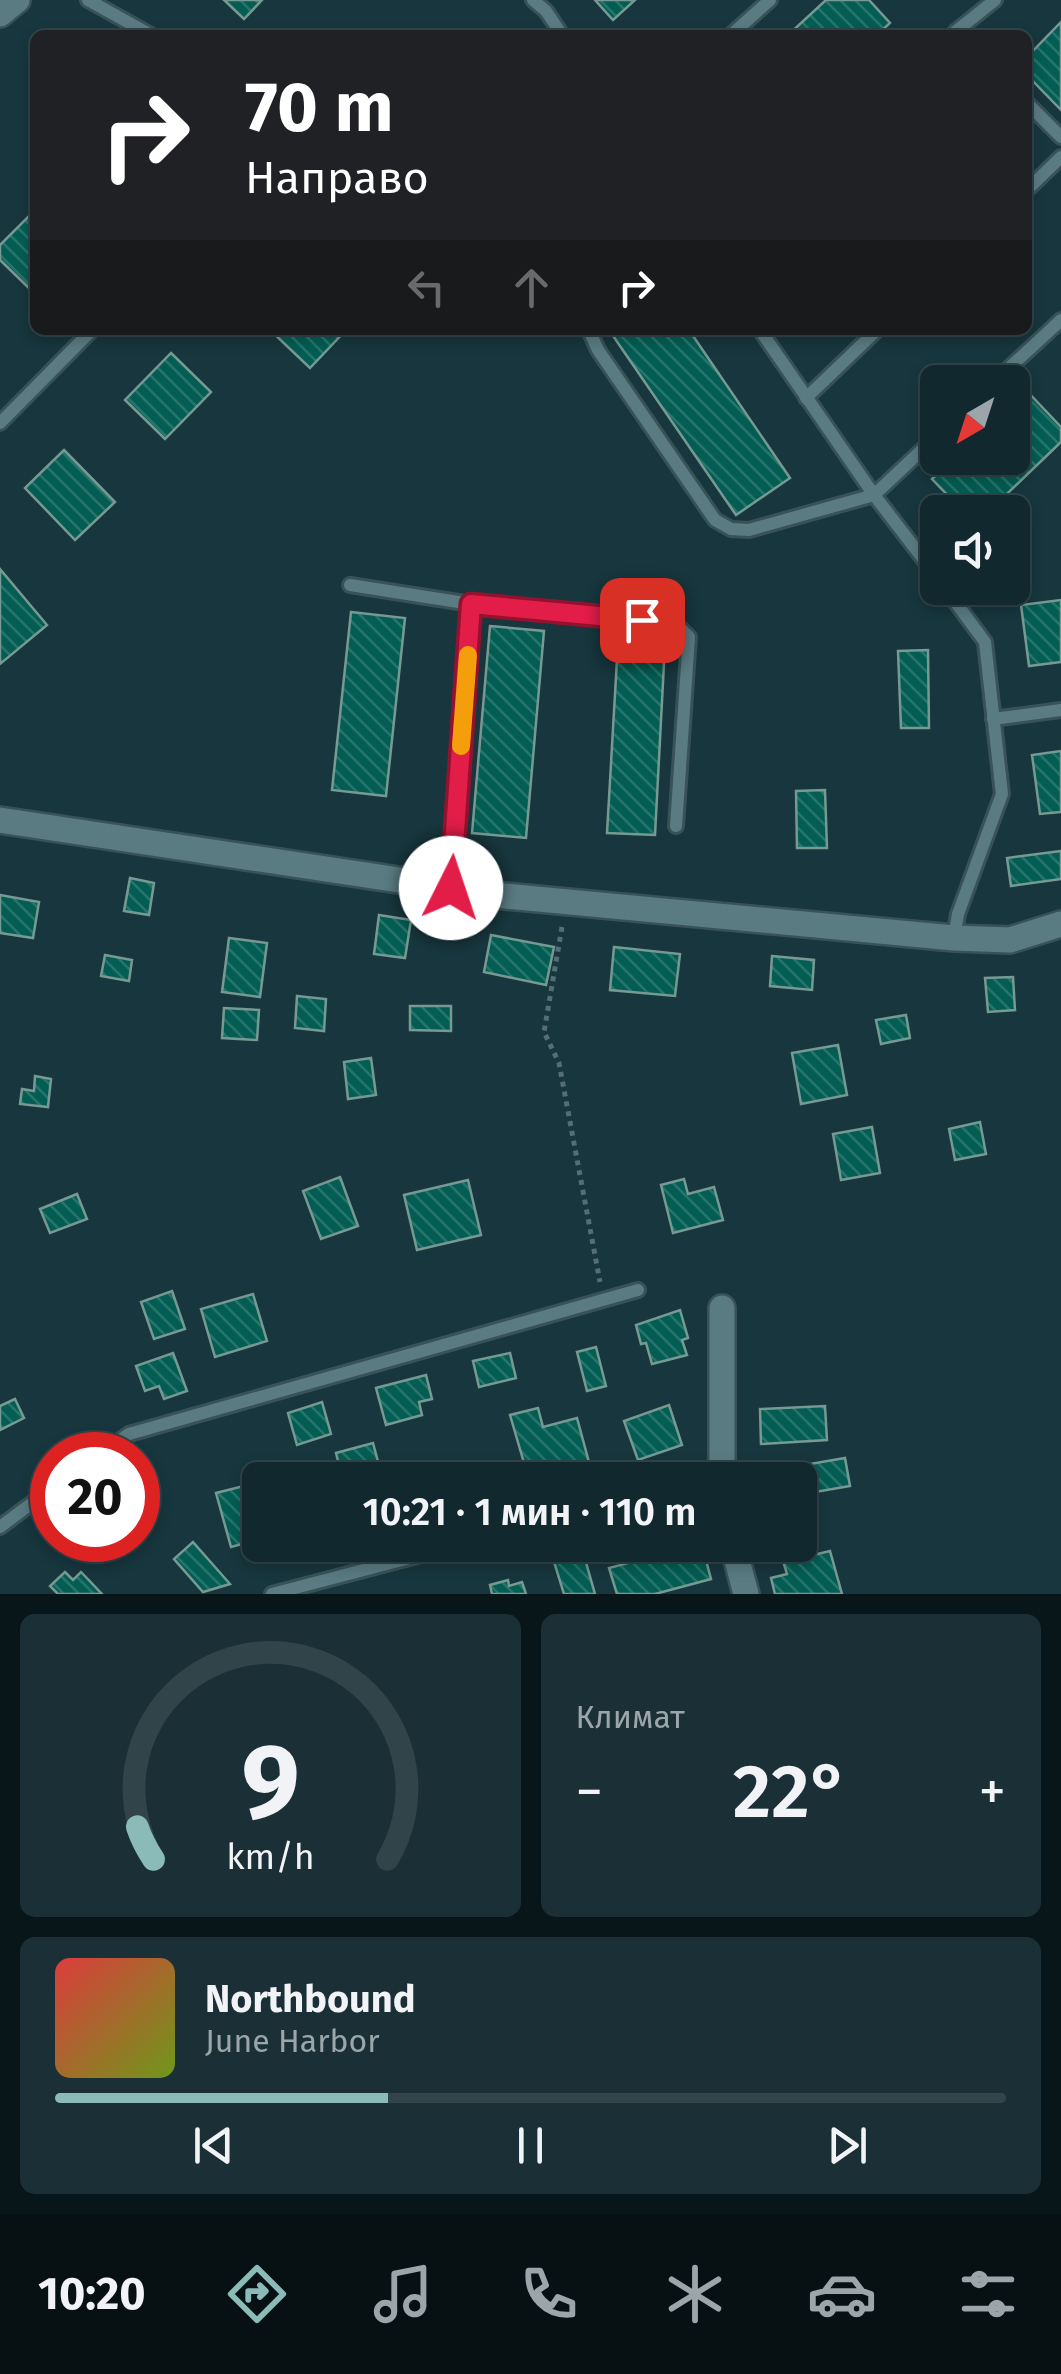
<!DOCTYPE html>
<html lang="ru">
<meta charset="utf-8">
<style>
body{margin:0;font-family:"Fira Sans",sans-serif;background:#1a3036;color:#f1f3f6;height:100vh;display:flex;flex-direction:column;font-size:38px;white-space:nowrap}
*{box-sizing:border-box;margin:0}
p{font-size:32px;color:#9ca6aa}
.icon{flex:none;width:55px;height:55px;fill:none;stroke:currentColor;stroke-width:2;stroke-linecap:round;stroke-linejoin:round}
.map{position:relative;height:1594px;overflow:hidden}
.panel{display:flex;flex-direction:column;gap:20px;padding:20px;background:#091619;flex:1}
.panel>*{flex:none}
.top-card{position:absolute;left:30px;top:30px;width:1002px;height:305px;border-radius:15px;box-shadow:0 5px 15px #0003,0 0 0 2px #30444a;background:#202124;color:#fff;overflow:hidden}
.needle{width:65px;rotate:219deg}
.buttons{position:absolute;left:920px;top:365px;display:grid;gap:20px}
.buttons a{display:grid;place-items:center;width:110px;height:110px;border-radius:15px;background:#11282e;box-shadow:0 5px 15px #0003,0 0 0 2px #30444a;font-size:50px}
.speed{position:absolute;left:30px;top:1432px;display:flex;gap:20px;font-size:50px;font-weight:700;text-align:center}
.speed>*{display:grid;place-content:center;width:130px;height:130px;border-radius:50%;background:#11282e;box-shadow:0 5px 15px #0003,0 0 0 2px #30444a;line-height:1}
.speed .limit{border:15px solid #d22;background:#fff;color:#111}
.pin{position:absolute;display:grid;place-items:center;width:85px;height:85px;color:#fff;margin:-42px;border-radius:20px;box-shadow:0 5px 15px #0006}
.me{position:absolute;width:110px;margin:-55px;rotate:4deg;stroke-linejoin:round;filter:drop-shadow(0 0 8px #0008)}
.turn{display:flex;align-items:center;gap:35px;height:210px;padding:0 50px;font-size:45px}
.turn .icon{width:130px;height:130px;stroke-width:2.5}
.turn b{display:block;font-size:70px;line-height:85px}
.lanes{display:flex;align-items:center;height:95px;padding:0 50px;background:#0003;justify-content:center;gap:50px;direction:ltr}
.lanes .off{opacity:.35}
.big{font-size:75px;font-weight:600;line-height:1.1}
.panel .tile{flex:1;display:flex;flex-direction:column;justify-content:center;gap:15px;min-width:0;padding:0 35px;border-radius:15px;background:#1a3036}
.panel .dial{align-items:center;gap:0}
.dial svg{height:260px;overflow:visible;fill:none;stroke:#30444a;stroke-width:7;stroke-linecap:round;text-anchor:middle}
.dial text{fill:#f1f3f6;stroke:none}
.song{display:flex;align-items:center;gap:30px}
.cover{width:120px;height:120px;border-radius:15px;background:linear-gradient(135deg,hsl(0 70% 55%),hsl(80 70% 35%))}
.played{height:10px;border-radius:5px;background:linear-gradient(90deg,#8bbbb9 35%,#30444a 35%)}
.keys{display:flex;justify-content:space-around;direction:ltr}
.heat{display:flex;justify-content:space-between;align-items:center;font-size:55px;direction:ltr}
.panel .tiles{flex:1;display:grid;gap:20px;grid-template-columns:1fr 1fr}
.tile:last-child{grid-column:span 2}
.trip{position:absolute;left:242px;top:1462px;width:575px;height:100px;border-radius:15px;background:#11282e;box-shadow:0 5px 15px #0003,0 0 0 2px #30444a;font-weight:600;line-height:100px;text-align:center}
.tab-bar{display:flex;height:160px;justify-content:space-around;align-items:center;background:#071012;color:#9ca6aa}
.tab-bar .icon{width:70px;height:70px}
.tab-bar .on{color:#8bbbb9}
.tab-bar b{font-size:45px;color:#f1f3f6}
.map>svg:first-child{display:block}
.building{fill:url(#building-back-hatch);stroke:#779993;stroke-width:2.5}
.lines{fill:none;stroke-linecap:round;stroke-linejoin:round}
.lane-casing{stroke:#385258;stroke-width:18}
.street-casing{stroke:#385258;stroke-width:30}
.path{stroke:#546e74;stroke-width:5;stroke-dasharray:5 5;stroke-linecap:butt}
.lane{stroke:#5a7b82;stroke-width:12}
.street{stroke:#5a7b82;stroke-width:25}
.route-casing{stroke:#92132f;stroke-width:25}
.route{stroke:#e11d48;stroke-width:18}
.slow{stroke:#f59e0b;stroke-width:18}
</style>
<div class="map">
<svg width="1061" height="1594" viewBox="0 0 1061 1594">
<defs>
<pattern id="building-back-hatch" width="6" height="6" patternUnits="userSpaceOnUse" patternTransform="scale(2.5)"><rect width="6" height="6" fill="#035d53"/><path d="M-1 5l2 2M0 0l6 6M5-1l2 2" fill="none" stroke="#26746b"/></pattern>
</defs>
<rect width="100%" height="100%" fill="#17363d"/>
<g class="building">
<path d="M224 0H262L244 19Z"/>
<path d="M595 0H635L613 20Z"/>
<path d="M826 0H869L890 23 877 35H788Z"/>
<path d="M1061 22V110L1028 76V56Z"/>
<path d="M35 210V294L0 260V245Z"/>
<path d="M270 330H346L310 368Z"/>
<path d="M609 330H689L790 478 736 515Z"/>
<path d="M171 353 211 392 165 439 125 400Z"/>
<path d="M1025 389 1061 427V442L988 512H964L932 479 954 458H1012V401Z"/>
<path d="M64 450 115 502 75 540 25 488Z"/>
<path d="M0 569 47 625 0 664Z"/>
<path d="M1061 600V662L1029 666 1021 605Z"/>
<path d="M351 612 405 618 386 796 332 790Z"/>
<path d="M490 626 544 631 526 838 472 833Z"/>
<path d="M618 642 665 644 655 835 607 833Z"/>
<path d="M928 650 929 728H901L898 651Z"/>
<path d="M1061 751V812L1040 814 1032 755Z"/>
<path d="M825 790 827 848H797L796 791Z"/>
<path d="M1061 851V879L1011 886 1007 858Z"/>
<path d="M130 878 154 883 149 915 124 911Z"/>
<path d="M0 895 39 902 33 938 0 933Z"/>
<path d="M379 915 411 920 405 958 374 954Z"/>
<path d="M491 935 554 947 546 985 484 972Z"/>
<path d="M229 938 267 943 260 997 222 992Z"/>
<path d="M614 947 680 954 675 996 610 990Z"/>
<path d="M105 955 132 960 129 981 101 976Z"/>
<path d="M772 956 814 960 812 990 770 986Z"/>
<path d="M1013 977 1015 1010 988 1012 985 978Z"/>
<path d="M297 996 326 999 324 1031 295 1028Z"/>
<path d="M410 1006H451V1031L410 1030Z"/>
<path d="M224 1008 259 1010 257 1040 222 1038Z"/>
<path d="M906 1015 910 1038 881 1044 876 1020Z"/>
<path d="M838 1045 847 1095 801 1104 792 1053Z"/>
<path d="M371 1058 376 1095 348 1099 344 1062Z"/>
<path d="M35 1076 51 1079 48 1107 20 1104 22 1089 34 1091Z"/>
<path d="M980 1122 986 1154 955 1160 949 1129Z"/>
<path d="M872 1127 880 1173 841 1180 833 1134Z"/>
<path d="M340 1177 358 1226 321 1239 303 1191Z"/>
<path d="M684 1179 688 1194 714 1187 723 1220 673 1233 661 1185Z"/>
<path d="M468 1180 481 1235 417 1250 404 1195Z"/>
<path d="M77 1194 87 1219 50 1233 40 1209Z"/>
<path d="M172 1291 185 1329 154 1339 141 1302Z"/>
<path d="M253 1294 267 1341 215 1357 201 1309Z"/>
<path d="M680 1310 688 1338 682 1340 687 1355 652 1364 646 1343 641 1344 636 1325Z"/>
<path d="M596 1347 606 1386 587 1391 577 1352Z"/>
<path d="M173 1353 187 1391 164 1399 159 1386 145 1391 136 1366Z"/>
<path d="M510 1353 516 1378 479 1387 473 1361Z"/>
<path d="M426 1375 432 1399 419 1402 422 1415 386 1425 376 1388Z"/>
<path d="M15 1399 24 1418 0 1430V1406Z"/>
<path d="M322 1402 331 1434 297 1445 288 1413Z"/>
<path d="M669 1405 682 1445 638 1460 624 1421Z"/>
<path d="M825 1406 827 1440 761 1444 760 1409Z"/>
<path d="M538 1408 543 1427 577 1418 590 1466 541 1480H529L510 1415Z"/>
<path d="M373 1443 383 1480H307L340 1469 336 1453Z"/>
<path d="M845 1458 850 1486 815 1492 810 1464Z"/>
<path d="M260 1482V1539L231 1547 216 1493Z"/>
<path d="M193 1542 230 1584 203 1592 174 1559Z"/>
<path d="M805 1544 809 1556 830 1551 842 1594H775L771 1578 787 1574 780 1551Z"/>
<path d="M576 1545H581L595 1594H564L551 1552Z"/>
<path d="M695 1545H702L711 1579 655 1594H617L609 1568Z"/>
<path d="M65 1572 73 1580 81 1572 102 1594H58L50 1586Z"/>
<path d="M508 1580 509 1586 522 1582 526 1594H492L490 1585Z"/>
</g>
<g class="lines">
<defs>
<g id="lane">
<path d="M88 0 151 35"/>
<path d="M533 0 546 11 562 35"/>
<path d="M955 32 995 0"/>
<path d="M731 35 770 0"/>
<path d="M1028 104 1061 137"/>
<path d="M1028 189 1061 157"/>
<path d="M589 330 598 350 715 520 731 529 749 530 874 495 938 435"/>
<path d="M760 330 874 495 938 578"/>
<path d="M994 382 1061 320"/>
<path d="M806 398 877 330"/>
<path d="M0 423 92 330"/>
<path d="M350 585 471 604"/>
<path d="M945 588 985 642 1002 794 958 914 954 938"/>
<path d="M993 719 1061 710"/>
<path d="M451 888 471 604 676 624 689 637 676 826"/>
<path d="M99 1455 129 1434 638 1290"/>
<path d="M0 1527 52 1488"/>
<path d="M272 1594 459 1545"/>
</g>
<g id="street">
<path d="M0 14 17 0"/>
<path d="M0 820 505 896 954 938 1010 940 1061 924"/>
<path d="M722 1480V1308"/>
<path d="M733 1545 746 1594"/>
</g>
</defs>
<use href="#lane" class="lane-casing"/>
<use href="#street" class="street-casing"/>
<path class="path" d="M562 927 544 1032 559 1063 600 1282"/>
<use href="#lane" class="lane"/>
<use href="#street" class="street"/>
</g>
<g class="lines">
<defs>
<path id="route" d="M451 888 471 604 642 620"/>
</defs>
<use href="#route" class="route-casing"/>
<use href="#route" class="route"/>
<path class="slow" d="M461 746 468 655"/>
</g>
</svg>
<div class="buttons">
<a><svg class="needle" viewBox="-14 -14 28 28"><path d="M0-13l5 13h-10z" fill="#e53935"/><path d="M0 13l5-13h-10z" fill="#9ca6aa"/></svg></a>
<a><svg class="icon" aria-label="sound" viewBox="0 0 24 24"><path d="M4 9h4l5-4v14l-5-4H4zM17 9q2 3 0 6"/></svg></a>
</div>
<div class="speed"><div class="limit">20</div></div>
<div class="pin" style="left:642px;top:620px;background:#d93025"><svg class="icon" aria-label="arrive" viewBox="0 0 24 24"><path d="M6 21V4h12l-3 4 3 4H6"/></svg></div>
<svg class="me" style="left:451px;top:888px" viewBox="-20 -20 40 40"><circle r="19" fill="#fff"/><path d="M0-13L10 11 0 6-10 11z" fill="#e11d48"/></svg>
<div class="trip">10:21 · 1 мин · 110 m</div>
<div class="top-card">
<div class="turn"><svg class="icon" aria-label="right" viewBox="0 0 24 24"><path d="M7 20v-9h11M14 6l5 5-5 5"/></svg><div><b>70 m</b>Направо</div></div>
<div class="lanes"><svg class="icon off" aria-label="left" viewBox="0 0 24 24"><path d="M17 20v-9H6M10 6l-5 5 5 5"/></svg><svg class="icon off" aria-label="ahead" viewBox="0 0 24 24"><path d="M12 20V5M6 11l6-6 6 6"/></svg><svg class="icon" aria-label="right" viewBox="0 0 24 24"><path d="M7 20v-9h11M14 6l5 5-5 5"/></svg></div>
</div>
</div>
<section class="panel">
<div class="tiles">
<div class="tile dial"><svg viewBox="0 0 100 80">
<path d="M14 69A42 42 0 1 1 86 69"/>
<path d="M14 69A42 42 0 0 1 9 59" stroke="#8bbbb9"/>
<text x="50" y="56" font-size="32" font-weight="700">9</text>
<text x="50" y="72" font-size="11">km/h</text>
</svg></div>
<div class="tile"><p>Климат</p>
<div class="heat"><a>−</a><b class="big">22°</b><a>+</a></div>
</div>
<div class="tile">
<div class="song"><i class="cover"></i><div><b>Northbound</b><p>June Harbor</p></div></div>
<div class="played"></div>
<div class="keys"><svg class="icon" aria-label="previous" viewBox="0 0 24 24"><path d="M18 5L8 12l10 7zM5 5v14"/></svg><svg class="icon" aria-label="pause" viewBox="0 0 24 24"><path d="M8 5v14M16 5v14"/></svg><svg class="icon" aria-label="next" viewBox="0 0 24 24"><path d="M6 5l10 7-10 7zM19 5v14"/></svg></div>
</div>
</div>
</section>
<nav class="tab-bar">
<b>10:20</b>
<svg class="icon on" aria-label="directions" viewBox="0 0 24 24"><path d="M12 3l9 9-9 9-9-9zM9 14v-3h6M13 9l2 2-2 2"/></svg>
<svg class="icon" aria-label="music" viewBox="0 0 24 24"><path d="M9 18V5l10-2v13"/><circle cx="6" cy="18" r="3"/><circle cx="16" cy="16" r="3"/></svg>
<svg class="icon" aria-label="phone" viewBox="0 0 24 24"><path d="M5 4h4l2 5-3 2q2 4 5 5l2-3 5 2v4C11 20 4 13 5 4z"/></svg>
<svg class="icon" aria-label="climate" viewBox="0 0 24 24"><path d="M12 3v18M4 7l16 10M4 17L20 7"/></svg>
<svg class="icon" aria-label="car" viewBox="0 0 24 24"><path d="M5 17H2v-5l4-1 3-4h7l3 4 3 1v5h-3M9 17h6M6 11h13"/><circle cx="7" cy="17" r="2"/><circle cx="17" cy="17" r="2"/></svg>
<svg class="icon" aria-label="filters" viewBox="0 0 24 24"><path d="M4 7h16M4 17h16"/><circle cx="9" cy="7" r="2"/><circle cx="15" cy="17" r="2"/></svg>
</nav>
